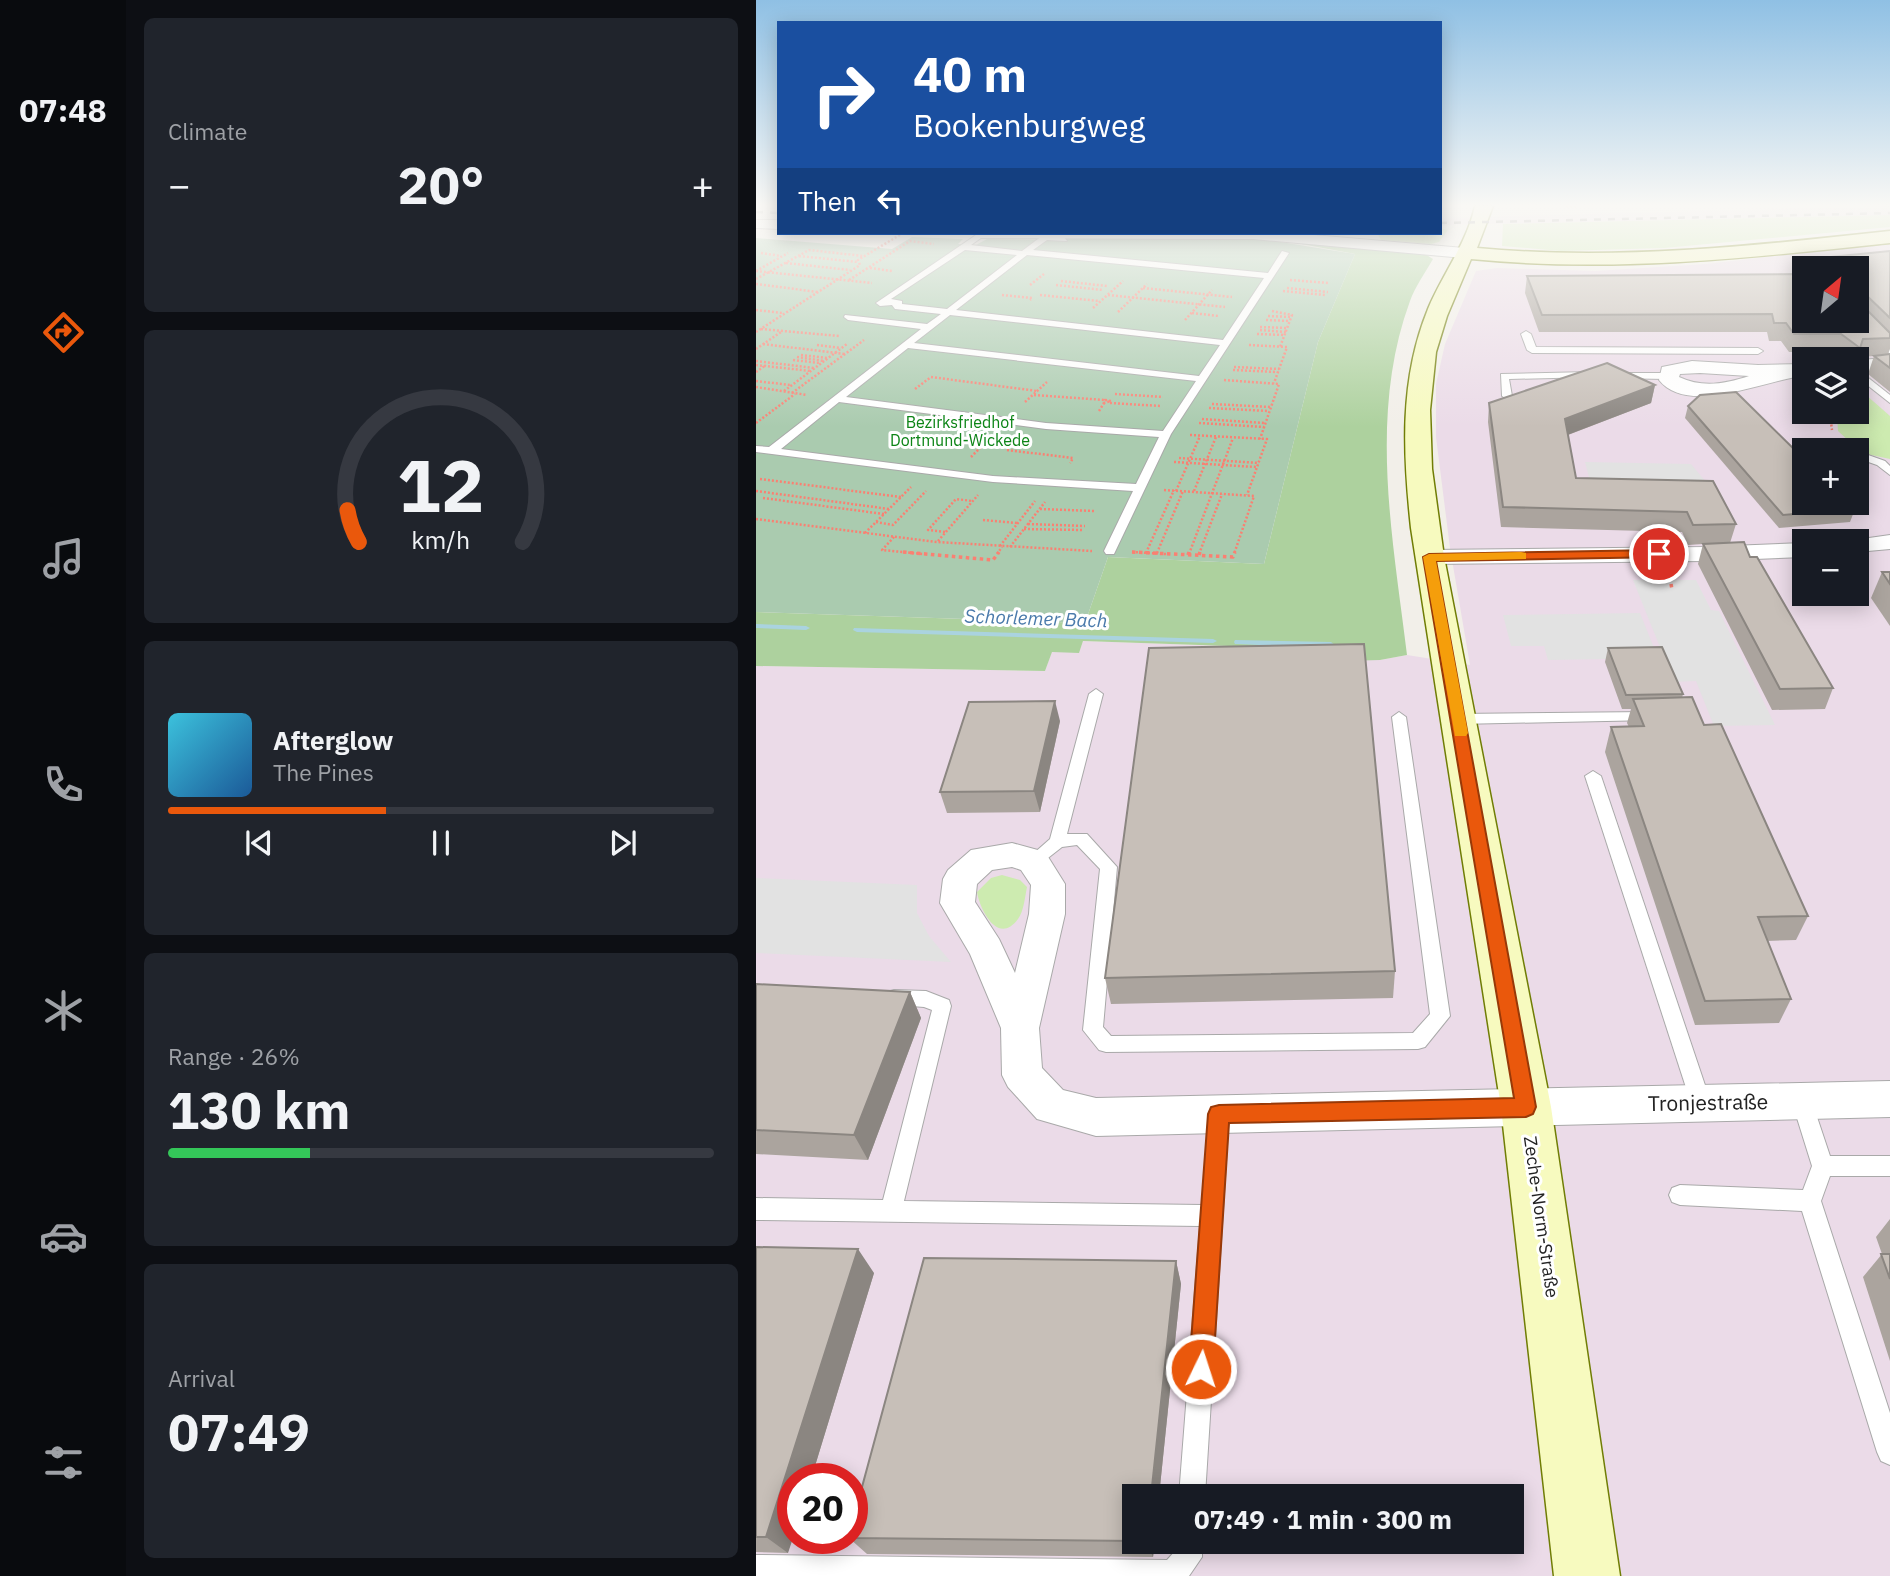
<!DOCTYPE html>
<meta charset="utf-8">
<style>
body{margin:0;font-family:"IBM Plex Sans",sans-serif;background:#20242c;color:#f1f3f6;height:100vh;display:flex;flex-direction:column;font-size:26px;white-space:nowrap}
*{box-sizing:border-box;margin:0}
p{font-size:23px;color:#9ea1a6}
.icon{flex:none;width:38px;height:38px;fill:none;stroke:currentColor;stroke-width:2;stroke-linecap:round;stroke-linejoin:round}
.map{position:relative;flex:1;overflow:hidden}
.side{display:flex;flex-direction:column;gap:18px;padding:18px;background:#0d0f14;width:630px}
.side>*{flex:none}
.guide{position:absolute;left:21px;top:21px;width:665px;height:214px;border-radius:0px;box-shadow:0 4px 18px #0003;background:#1a4fa0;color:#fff;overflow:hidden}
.needle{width:46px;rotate:29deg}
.buttons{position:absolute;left:1036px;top:256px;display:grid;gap:14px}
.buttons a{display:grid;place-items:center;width:77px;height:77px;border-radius:0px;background:#171b24;box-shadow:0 4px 18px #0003;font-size:35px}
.speed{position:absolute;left:21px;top:1463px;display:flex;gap:14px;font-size:35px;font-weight:700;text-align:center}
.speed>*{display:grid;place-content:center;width:91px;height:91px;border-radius:50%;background:#171b24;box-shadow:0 4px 18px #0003;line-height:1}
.speed .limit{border:10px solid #d22;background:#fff;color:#111}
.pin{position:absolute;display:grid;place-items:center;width:60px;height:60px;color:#fff;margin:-30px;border:4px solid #fff;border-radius:50%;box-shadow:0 2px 7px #0007}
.me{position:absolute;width:77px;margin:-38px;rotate:4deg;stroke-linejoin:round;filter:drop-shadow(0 0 5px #0008)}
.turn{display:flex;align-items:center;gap:24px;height:147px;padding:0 21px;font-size:32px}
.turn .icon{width:91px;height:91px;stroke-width:2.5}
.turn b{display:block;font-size:49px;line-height:60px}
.then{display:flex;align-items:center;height:66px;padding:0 21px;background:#0003;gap:14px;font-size:26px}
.big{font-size:52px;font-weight:800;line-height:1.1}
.side .tile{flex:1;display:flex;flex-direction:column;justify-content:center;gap:10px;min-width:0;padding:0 24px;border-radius:10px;background:#20242c}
.side .dial{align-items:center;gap:0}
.dial svg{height:182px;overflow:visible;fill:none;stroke:#363941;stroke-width:7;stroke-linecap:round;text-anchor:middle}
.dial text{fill:#f1f3f6;stroke:none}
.song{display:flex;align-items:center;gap:21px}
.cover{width:84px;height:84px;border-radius:10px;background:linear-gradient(135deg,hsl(190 70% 55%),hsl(210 70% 35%))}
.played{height:7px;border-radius:4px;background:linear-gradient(90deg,#ea580c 40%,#363941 40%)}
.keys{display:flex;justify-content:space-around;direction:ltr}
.heat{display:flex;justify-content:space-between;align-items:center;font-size:38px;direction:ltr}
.charge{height:10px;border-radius:5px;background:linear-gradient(90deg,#34c759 26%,#363941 0)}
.trip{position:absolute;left:366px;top:1484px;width:402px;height:70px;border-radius:0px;background:#171b24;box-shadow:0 4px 18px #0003;font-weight:800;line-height:70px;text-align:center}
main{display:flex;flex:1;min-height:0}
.tab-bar{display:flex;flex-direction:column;width:126px;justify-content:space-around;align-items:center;background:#090b0e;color:#9ea1a6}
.tab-bar .icon{width:49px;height:49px}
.tab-bar .selected{color:#ea580c}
.tab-bar b{font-size:32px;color:#f1f3f6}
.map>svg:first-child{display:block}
.industrial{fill:#ebdbe8;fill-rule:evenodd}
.grass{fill:#cdebb0}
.forest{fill:#add19e}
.cemetery{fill:#aacbaf}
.parking{fill:#e2e2e2}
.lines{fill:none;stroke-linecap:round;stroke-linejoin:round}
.stream{fill:#aad3df;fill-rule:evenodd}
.lane-casing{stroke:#a9a9a9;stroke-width:2}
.street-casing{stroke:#a9a9a9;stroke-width:2}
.secondary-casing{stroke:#707d05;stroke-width:3}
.path-far1{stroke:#fa8072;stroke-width:2.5;stroke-dasharray:2 2;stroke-linecap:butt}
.path{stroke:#fa8072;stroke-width:3.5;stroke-dasharray:3.5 3.5;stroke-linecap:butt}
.lane{fill:#fff;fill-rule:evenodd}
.street{fill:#fff;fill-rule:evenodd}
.secondary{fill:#f7fabf;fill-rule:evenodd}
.rail{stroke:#707070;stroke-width:2.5;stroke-dasharray:7 7;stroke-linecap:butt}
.wall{fill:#aba49e}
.shaded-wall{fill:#8b8681}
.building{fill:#c7bfb8;stroke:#8b8681;stroke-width:2}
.route{fill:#ea580c;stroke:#983908;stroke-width:2}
.slow{fill:#f59e0b}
.labels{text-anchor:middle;stroke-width:6;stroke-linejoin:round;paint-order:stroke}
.far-park-label{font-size:16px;fill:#0c8416;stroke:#fff}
.street-label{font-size:18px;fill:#222;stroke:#fff}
.water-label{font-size:19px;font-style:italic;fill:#4a7aab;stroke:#fff}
.near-street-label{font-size:21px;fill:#222;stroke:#fff}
</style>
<main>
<nav class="tab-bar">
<b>07:48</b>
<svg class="icon selected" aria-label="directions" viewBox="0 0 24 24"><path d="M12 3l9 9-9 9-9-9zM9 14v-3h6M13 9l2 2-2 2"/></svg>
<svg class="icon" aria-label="music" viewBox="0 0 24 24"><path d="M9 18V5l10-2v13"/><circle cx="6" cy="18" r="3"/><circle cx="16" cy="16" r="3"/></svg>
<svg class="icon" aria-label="phone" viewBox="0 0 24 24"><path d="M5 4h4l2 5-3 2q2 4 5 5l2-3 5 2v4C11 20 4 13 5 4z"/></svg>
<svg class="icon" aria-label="climate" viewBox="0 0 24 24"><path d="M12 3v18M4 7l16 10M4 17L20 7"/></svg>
<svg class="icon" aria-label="car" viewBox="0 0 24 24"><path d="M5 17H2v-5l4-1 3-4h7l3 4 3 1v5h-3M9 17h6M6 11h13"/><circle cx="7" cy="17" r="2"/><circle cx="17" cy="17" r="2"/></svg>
<svg class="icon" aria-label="filters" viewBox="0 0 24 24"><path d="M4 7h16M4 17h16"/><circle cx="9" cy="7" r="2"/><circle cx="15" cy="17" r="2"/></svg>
</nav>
<section class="side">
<div class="tile"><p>Climate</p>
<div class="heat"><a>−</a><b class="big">20°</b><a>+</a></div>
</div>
<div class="tile dial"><svg viewBox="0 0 100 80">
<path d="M14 69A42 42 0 1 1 86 69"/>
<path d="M14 69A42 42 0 0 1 9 55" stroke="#ea580c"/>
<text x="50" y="56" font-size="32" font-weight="700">12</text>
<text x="50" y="72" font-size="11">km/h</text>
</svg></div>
<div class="tile">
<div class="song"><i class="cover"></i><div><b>Afterglow</b><p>The Pines</p></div></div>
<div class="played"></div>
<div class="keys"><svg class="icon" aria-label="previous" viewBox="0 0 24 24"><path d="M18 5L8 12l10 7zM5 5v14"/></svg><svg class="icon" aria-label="pause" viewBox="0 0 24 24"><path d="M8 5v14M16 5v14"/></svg><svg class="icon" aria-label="next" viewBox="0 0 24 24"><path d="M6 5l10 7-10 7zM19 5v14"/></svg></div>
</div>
<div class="tile"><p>Range · 26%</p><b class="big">130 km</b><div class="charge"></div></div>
<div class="tile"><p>Arrival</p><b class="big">07:49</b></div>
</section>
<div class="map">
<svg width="1134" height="1576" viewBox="0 0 1134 1576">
<rect width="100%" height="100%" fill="#f2efe9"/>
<g class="industrial">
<path d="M1134 206V215L684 225V218Z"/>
<path d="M1134 243V1576H0V666L289 671 296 651 323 652 327 641 588 650 624 660 651 655 714 665 694 548 680 437V384L689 344 720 271 741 268 839 271 950 264ZM1048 268H1101V320H1048ZM1048 359H1101V411H1048ZM1048 450H1101V502H1048ZM1048 541H1101V593H1048ZM37 1479H96V1538H37ZM378 1496H756V1542H378Z"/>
</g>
<g class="grass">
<path d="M1134 215V227L908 248 805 251 746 246 747 224Z"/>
<path d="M684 228 692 230 683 242 675 244 625 240 621 233H684Z"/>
<path d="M1101 387 1134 416V459L1106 453 1082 431 1081 416 1076 411H1101Z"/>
<path d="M246 875 264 880 271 887C269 896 268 911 262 919 242 946 224 910 221 892L235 878Z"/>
</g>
<path class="forest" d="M540 243 669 254 677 259C669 273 659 287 654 301 612 415 637 539 651 655L624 660 588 661V650L327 641 323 653 296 652 289 671 0 666V612L329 623 352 557 508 564 562 342 599 254Z"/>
<path class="cemetery" d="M481 235 599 254 562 342 508 564 352 557 329 623 0 612V238L136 249 156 237 207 239 202 244 220 245 231 239 281 240 288 237Z"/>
<g class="parking">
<path d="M829 462 935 464 965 500 838 496Z"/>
<path d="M877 580H940L955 610 963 611 1019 725 958 726 940 681 918 682Z"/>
<path d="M884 613 902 658 792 660 788 646H755L747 615Z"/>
<path d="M0 878 161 885V913L173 936 195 962 0 953Z"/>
</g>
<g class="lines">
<g class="stream">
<path d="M0 624 50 626 54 628 50 630 0 628Z"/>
<path d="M98 628 457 639 461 641 457 643 101 632 97 630Z"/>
<path d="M479 640 575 642 579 645 575 648 482 644H479L478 642Z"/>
</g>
<defs>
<g id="lane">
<path d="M223 233H232L215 245 266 251 286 236 308 237 311 241 291 240 277 250 512 273 526 251 533 253 415 434 358 554H350L348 551 377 491 237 482 0 452V446L13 447 165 329 92 320 88 317 89 315 171 324 185 314 139 309 136 305 124 306 120 303ZM209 250 261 255 191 309 146 304V301L135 299ZM271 255 508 278 467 340 200 310ZM194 315 464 345 443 376 158 343ZM152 348 440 381 407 431 290 423 90 397ZM83 402 290 429 403 437 380 484 237 476 25 449Z"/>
<path d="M1101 312 1134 345V354L1101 320Z"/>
<path d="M770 331 775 334 780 347 1002 348 1007 351 1002 354 776 353 771 350 765 334Z"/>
<path d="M1101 369 1134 395V403L1101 377Z"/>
<path d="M834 372 839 375 837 377 753 379 756 396 751 399 746 396 745 374Z"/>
<path d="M857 373H911L916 376 911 379 854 378V374Z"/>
<path d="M1101 451 1129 461 1134 466V475L1121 465 1101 458Z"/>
<path d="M340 689 347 694 311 834H331L361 867 347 1027 355 1036 657 1033 674 1014 636 717 643 712 650 717 694 1016 669 1047 662 1049 350 1052 343 1050 327 1030 344 869 321 845 306 847 283 865H271L269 861 294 839 333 694Z"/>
<path d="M892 712 897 714 899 717 897 720 702 724 695 719 702 714Z"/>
<path d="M837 771 845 776 955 1103 952 1109 945 1112 938 1109 935 1103 829 776Z"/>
<path d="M138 990 170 991 193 1000 195 1006 148 1201 446 1205 453 1114 456 1107 463 1105 470 1107 473 1114 449 1496H423L444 1226 0 1220V1198L127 1200 176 1010 168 1007 131 1004 129 998 131 992Z"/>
<path d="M1046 1093 1053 1096 1056 1102 1074 1156H1134V1176H1074L1065 1201 1134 1413V1465L1125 1461 1121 1452 1046 1211 924 1205 916 1202 913 1195 916 1188 924 1185 1047 1190 1056 1166 1036 1102 1039 1096Z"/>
<path d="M420 1542H446V1557L433 1576H0V1555L411 1560 419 1551Z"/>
</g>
<g id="street">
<path d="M0 220H23V229L0 228Z"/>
<path d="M216 233H534L708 248 716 253 708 258 497 239 224 238Z"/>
<path d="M1134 358V370L1101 372V360Z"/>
<path d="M936 361 1002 365 1048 364V376C1011 379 932 417 903 380L906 367ZM944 373 993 376C969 384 946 388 923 377L924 374Z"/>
<path d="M1134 535V549L1101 552V541H1092Z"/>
<path d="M1048 543V557L949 561 673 564 664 562 661 557 664 552 673 550 949 547Z"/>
<path d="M256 843 289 852 309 884V914L283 1028 286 1068 307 1090 340 1098 1134 1081V1117L340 1136 281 1119 252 1087 246 1075 245 1028 214 954 184 903 187 879 192 870 215 850ZM256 867 265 870 275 885 273 914 259 973 243 939 219 902 221 884 236 870Z"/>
</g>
<path id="secondary" d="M719 206H737L721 248C860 261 996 246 1134 231V243C992 258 858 273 715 259L691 316 680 352 674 410 676 469 688 557 795 1107 864 1576H798L745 1107 655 528C647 454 643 380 672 309 686 275 711 243 719 206Z"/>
</defs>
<use href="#lane" class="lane-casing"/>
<use href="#street" class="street-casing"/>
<use href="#secondary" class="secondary-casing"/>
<g class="path-far1">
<path d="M810 206H821"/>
<path d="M5 253 25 256"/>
<path d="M43 256 102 262"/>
<path d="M30 263 94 270"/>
<path d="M114 268 136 271"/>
<path d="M0 271 116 283"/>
<path d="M0 271 32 253"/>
<path d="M0 279 53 250 107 256"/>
<path d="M93 280 154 241 178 244"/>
<path d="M534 280 573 283"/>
<path d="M305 281 351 286"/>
<path d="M0 284 62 292"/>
<path d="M274 285 288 274"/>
<path d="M300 285 347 290"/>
<path d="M387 288 476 297"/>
<path d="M531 288 572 292"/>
<path d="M527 291 569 295"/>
<path d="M246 295 276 298 274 300"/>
<path d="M284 295 343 301"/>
<path d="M352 295 469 307"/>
<path d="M337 308 367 281"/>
<path d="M0 310 27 313"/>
<path d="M516 311 536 315 524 347"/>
<path d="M362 312 391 284"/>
<path d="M436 313 463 316"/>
<path d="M512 316 535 317"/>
<path d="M429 320 456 290"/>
<path d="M510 320 534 321"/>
<path d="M504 327 531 328"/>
<path d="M5 329 83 336"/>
<path d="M504 330 530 332"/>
<path d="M0 332 104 265 102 260 147 233"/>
<path d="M501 334 529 335"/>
<path d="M7 344 89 354"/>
<path d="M61 345 85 348"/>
<path d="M493 345 531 347 518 383"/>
<path d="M0 349 25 332"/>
<path d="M45 355 72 358"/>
<path d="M41 357 68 361"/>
<path d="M37 360 64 363"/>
<path d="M0 361 58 368"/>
<path d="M0 365 55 371"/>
<path d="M478 367 523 369"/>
<path d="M477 370 521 372"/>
<path d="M0 372 10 365"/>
<path d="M468 380 523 384 504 439"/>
<path d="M0 381 34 385"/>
<path d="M0 387 51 395"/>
<path d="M159 389 175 377 281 391"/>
<path d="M28 391 91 344"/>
<path d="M36 393 108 340"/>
<path d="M359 394 407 397"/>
<path d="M278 395 349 400"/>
<path d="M349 400 355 401 348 403Z"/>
<path d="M269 402 291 382"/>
<path d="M354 403 405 406"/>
<path d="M456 404 515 407"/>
<path d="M453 408 513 411"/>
<path d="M343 411 348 403"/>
<path d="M1069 411 1074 415 1076 430"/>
<path d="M446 419 509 423"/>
<path d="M0 423 39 394"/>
<path d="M443 423 508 427"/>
<path d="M434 435 511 439 491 495"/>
<path d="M251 450 317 458 314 463"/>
<path d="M215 457 234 438"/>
<path d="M423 458 503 463"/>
<path d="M418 462 500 467"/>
<path d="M4 479 145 497"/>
<path d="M408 490 498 496 478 554"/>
<path d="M0 491 133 509"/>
<path d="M420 491 444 436"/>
<path d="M438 491 460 437"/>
<path d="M7 498 128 514"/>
<path d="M284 509 339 511"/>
<path d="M0 519 181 542 336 551"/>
<path d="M227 520 261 523"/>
<path d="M120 522 137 525 170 491"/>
<path d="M272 524 329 526"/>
<path d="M268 529 326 530"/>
<path d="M189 532 172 530 200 499 216 501"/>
<path d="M109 533 155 487"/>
<path d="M138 537 126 550 167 554"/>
<path d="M182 541 222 495"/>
<path d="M244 546 279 501"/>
<path d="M254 547 289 502"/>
<path d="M376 552 410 554"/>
<path d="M390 553 418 490"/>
<path d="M401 553 427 491"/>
<path d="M241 554 246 547"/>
<path d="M433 554 477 438"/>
<path d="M443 554 466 494"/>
</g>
<g class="path">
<path d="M147 552 237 560 243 552"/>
<path d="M376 552 477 557 479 552"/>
<path d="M432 555 433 552"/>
<path d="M443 555 444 552"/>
<path d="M914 577 916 590"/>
</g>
<use href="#lane" class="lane"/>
<use href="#street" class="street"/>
<use href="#secondary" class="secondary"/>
<g class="rail">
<path d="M0 212 23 213"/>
<path d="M684 223 1134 213"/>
</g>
</g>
<g class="wall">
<path d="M1134 251V349L1132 354H1134V392L1112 374 1118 356 1101 357V359H1089L1079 352H1033L1025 341H1013L1011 332H783L769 293 771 276 1101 320V268H1071L1074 257Z"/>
<path d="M899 385 895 403 812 435 820 478 980 524 974 543 994 557 1077 688 1069 709 1016 710 942 564 947 544 932 545 926 532 745 527 732 422 733 403Z"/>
<path d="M932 406 1099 509 1094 522 1023 528 929 418Z"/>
<path d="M1126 572H1134V626L1115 598Z"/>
<path d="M852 648 927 694 926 698 948 725 1052 916 1040 940 1011 941 1035 999 1023 1023 939 1025 849 752 855 727H873L871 723 875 709H866L849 662Z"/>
<path d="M304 721 284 812 191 813 184 792Z"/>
<path d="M639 971 637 998 355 1004 349 978Z"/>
<path d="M0 984 154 992 165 1018 112 1160 0 1154Z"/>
<path d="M1134 1219V1361L1107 1277 1126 1254 1120 1237Z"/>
<path d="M0 1247 118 1273 55 1479H37L32 1553 0 1552Z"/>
<path d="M420 1261 425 1284 403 1496H378L399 1542 397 1557 111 1554 93 1538Z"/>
</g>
<g class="shaded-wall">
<path d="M899 385 895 403 806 437 809 419Z"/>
<path d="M299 701 304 721 284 812 278 791Z"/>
<path d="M154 992 165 1018 112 1160 98 1135Z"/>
<path d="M102 1249 118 1273 55 1479H37V1538L32 1553 10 1537Z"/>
<path d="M420 1261 425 1284 403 1496H395Z"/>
<path d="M390 1542H399L397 1557Z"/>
</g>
<g class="building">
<path d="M1134 251V318L1108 293 1104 295 1105 304 1134 333V338L1107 339 1104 348 1085 334H1038L1030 323H1018L1016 314 786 315 771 276 1048 274V320H1101V268H1090L1074 257Z"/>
<path d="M1134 354V368L1118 356Z"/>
<path d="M851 363 899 385 809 419 820 478 957 481 980 524 937 525 931 512 747 507 733 403Z"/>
<path d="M980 392 1048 459V502H1092L1099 509 1027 515 932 406 944 395Z"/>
<path d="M988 542 994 557H1001L1077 688 1024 689 947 544Z"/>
<path d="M1126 572H1134V584Z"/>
<path d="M608 644 639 971 349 978 393 648Z"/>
<path d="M906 647 927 694 870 695 852 648Z"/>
<path d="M936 697 948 725 965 724 1052 916 1002 917 1035 999 949 1001 855 727 888 726 877 699Z"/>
<path d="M299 701 278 791 184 792 213 702Z"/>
<path d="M0 984 154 992 98 1135 0 1130Z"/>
<path d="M0 1247 102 1249 10 1537H0Z"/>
<path d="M1125 1254H1134V1279Z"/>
<path d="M168 1258 420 1261 395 1496H378V1541L96 1538V1524Z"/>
</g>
<linearGradient id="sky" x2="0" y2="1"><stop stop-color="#8fc0e4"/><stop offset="0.48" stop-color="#f9f8f5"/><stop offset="1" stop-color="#f9f8f5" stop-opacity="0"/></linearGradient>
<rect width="1134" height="427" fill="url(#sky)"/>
<path class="route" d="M903 550 908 552V557L680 561 780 1107 777 1114 770 1117 473 1123 457 1369 454 1378 445 1381 436 1378 433 1369 452 1114 455 1107 463 1105 758 1098 667 557 673 554Z"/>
<path class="slow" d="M765 552 770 553V559L680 561 712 733 710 736H699L667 557 673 554Z"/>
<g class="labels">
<g class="far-park-label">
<text x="204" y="428">Bezirksfriedhof<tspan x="204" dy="18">Dortmund-Wickede</tspan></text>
</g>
<g class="street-label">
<text transform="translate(785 1217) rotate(82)" y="6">Zeche-Norm-Straße</text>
</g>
<g class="water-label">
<text transform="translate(280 618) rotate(2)" y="7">Schorlemer Bach</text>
</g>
<g class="near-street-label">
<text transform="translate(952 1103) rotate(-1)" y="7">Tronjestraße</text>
</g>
</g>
</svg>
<div class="buttons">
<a><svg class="needle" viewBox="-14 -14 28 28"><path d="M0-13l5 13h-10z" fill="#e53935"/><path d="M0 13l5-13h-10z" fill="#9ea1a6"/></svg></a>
<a><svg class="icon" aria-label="layers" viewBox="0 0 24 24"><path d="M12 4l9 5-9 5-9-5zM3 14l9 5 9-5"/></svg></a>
<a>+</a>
<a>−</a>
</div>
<div class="speed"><div class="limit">20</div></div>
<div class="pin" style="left:903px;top:554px;background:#d93025"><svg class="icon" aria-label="arrive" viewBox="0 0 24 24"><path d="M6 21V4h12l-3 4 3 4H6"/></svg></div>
<svg class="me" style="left:445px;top:1369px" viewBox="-20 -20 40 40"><circle r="17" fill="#ea580c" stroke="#fff" stroke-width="3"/><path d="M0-11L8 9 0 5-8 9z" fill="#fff"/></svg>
<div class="trip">07:49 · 1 min · 300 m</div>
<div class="guide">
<div class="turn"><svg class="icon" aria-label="right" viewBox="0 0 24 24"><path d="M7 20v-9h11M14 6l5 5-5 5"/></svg><div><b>40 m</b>Bookenburgweg</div></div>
<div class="then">Then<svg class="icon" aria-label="left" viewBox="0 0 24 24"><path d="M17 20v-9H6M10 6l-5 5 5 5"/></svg></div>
</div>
</div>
</main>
